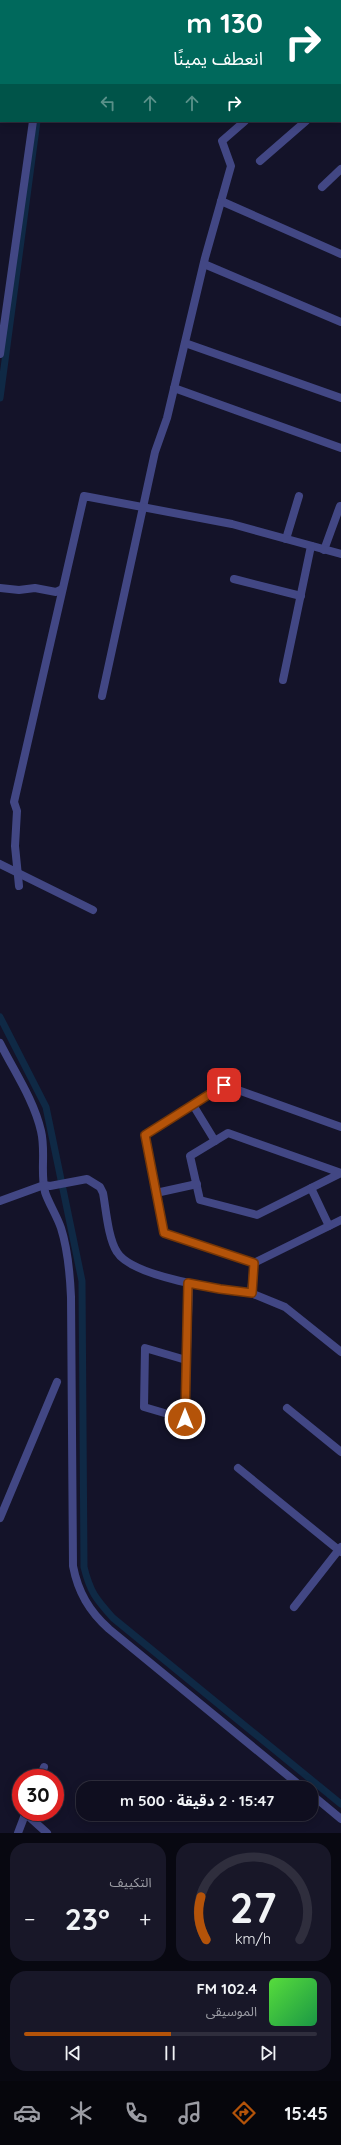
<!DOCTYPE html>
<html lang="ar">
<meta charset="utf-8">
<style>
body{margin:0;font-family:Quicksand,"Noto Sans Arabic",sans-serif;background:#181728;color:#f1f3f6;direction:rtl;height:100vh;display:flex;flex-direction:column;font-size:15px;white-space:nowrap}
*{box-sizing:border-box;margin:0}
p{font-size:13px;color:#9b9ca4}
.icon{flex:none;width:22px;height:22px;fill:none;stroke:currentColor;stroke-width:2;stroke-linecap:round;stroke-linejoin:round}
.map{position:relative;height:1833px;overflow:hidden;direction:ltr}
.sheet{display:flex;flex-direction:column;gap:10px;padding:10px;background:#080811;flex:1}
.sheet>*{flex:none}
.hud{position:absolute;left:0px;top:0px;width:341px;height:122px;box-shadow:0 2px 10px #0003,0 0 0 1px #2f2e3d;direction:rtl;background:#00695c;color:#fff;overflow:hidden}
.speed{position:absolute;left:12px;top:1769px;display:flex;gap:8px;font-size:20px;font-weight:700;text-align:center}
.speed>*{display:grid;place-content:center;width:52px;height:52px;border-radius:50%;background:#0f0e1f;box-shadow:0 2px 10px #0003,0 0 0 1px #2f2e3d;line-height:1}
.speed .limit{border:6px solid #d22;background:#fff;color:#111}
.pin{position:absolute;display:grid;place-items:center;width:34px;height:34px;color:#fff;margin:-17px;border-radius:8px;box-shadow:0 2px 6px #0006}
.me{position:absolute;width:44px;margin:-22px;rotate:0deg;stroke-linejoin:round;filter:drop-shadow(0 0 3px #0008)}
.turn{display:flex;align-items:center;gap:14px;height:84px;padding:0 12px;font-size:18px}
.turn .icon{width:52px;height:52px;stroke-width:2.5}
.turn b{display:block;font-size:28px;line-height:34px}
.lanes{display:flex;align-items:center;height:38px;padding:0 12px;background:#0003;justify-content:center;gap:20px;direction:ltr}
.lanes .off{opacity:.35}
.big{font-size:30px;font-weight:700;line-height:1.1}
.sheet .card{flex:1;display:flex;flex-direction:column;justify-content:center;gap:6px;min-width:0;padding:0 14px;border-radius:16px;background:#181728}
.sheet .dial{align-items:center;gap:0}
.dial svg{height:104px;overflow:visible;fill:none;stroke:#2f2e3d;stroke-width:7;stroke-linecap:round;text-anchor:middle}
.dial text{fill:#f1f3f6;stroke:none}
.song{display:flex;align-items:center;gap:12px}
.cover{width:48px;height:48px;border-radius:6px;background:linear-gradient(135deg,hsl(110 70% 55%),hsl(140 70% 35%))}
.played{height:4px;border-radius:2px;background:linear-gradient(90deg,#b45309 50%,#2f2e3d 50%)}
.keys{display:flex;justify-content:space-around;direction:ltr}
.heat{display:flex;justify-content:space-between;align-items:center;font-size:22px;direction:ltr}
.sheet .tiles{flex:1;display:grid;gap:10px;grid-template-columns:1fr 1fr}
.card:last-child{grid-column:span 2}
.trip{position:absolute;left:76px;top:1781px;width:242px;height:40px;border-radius:16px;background:#0f0e1f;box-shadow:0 2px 10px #0003,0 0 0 1px #2f2e3d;font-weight:700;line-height:40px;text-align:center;direction:rtl}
.menu{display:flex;height:64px;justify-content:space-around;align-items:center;background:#06060c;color:#9b9ca4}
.menu .icon{width:28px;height:28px}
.menu .on{color:#b45309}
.menu b{font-size:18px;color:#f1f3f6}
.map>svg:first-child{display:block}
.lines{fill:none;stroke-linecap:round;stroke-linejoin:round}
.canal{stroke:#0f2945;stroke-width:7}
.minor{stroke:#424784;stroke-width:8}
.route-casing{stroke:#753606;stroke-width:10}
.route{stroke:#b45309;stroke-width:7}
</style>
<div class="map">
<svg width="341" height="1833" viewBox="0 0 341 1833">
<rect width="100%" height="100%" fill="#141329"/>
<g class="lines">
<g class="canal">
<path d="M0 398 37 121"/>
<path d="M0 1017 46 1107 82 1281 84 1567C90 1592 96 1599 113 1618L341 1804"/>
</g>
<g class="minor">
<path d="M51 1V0"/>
<path d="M293 1 294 0"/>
<path d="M340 38 341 37"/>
<path d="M340 91 341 90"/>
<path d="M260 161 306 121"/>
<path d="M322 187 341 169"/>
<path d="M221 201 341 254"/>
<path d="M204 264 341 322"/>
<path d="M185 343 341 398"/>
<path d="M0 354 33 121"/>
<path d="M174 388 341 448"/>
<path d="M286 539 299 496"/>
<path d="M324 550 340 506"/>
<path d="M234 579 301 596"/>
<path d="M0 588 19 590 35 588 56 592 62 589"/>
<path d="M283 680 311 546"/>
<path d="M102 696 155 452 167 418 205 258 231 166 222 141 245 121"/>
<path d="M0 864 93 910"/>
<path d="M19 886 15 846 17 811 14 802 84 496 232 524 341 554"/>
<path d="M0 1043C14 1071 34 1100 41 1131 46 1152 40 1172 45 1192 48 1202 57 1216 61 1228 68 1250 70 1274 71 1297L73 1566C78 1592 89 1611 109 1629L303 1788"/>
<path d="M193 1105 215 1141"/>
<path d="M341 1127 224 1085 145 1135 164 1233 254 1263 341 1220"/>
<path d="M228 1133 341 1173 257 1215 200 1200 190 1156Z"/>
<path d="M311 1188 329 1226"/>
<path d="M156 1193 197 1184"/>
<path d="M0 1201 44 1185 50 1186 87 1179 100 1187 103 1193C106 1209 108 1238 117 1252 132 1277 222 1290 251 1293"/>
<path d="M254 1263 251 1293 285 1307 341 1352"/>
<path d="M186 1360 145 1348 144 1407 185 1419 189 1283"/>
<path d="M287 1408 341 1452"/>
<path d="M238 1468 341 1552"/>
<path d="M0 1518 57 1382"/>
<path d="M294 1607 341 1547"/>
<path d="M40 1778 44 1767"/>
<path d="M311 1794 341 1819"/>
<path d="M26 1814 47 1833"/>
<path d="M18 1833 26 1812"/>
</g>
</g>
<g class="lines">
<defs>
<path id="route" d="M185 1419 188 1283 220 1289 252 1293 254 1263 164 1233 145 1135 224 1085"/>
</defs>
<use href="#route" class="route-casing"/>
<use href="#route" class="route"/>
</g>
</svg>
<div class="speed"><div class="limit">30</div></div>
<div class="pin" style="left:224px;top:1085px;background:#d93025"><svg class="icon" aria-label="arrive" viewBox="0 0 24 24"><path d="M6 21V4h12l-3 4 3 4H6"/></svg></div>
<svg class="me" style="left:185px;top:1419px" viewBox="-20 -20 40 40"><circle r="17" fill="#b45309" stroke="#fff" stroke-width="3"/><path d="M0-11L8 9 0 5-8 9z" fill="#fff"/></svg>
<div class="trip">15:47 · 2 دقيقة · 500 m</div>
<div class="hud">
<div class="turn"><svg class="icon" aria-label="right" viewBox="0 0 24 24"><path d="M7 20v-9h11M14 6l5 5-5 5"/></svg><div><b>130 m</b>انعطف يمينًا</div></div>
<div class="lanes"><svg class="icon off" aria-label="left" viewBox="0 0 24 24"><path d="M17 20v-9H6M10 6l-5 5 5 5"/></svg><svg class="icon off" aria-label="ahead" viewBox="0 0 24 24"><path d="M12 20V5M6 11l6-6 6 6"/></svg><svg class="icon off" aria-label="ahead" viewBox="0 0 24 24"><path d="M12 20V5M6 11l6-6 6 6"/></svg><svg class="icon" aria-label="right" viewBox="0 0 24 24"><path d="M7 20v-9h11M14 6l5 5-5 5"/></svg></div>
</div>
</div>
<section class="sheet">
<div class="tiles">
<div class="card dial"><svg viewBox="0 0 100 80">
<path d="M14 69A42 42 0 1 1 86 69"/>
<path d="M14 69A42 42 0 0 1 10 36" stroke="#b45309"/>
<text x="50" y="56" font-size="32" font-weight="700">27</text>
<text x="50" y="72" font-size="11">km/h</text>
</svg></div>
<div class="card"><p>التكييف</p>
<div class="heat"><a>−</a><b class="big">23°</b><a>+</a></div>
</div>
<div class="card">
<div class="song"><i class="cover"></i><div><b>102.4 FM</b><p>الموسيقى</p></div></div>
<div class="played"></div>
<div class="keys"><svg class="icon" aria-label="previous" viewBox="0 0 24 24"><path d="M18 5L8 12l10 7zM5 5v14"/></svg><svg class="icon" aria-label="pause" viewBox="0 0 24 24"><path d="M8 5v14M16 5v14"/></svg><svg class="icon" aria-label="next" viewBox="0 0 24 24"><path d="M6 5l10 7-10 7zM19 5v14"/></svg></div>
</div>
</div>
</section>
<nav class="menu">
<b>15:45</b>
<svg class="icon on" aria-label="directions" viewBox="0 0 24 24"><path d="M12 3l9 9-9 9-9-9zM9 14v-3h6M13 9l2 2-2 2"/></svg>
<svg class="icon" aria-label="music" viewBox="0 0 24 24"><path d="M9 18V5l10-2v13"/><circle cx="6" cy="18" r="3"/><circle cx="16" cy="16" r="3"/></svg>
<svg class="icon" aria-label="phone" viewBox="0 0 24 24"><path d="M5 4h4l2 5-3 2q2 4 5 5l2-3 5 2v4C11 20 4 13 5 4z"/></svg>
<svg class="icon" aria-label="climate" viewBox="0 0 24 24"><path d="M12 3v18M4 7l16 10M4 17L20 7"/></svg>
<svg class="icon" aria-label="car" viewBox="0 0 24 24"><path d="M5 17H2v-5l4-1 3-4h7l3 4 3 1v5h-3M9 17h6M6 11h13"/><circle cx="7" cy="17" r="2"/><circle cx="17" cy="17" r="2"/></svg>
</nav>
